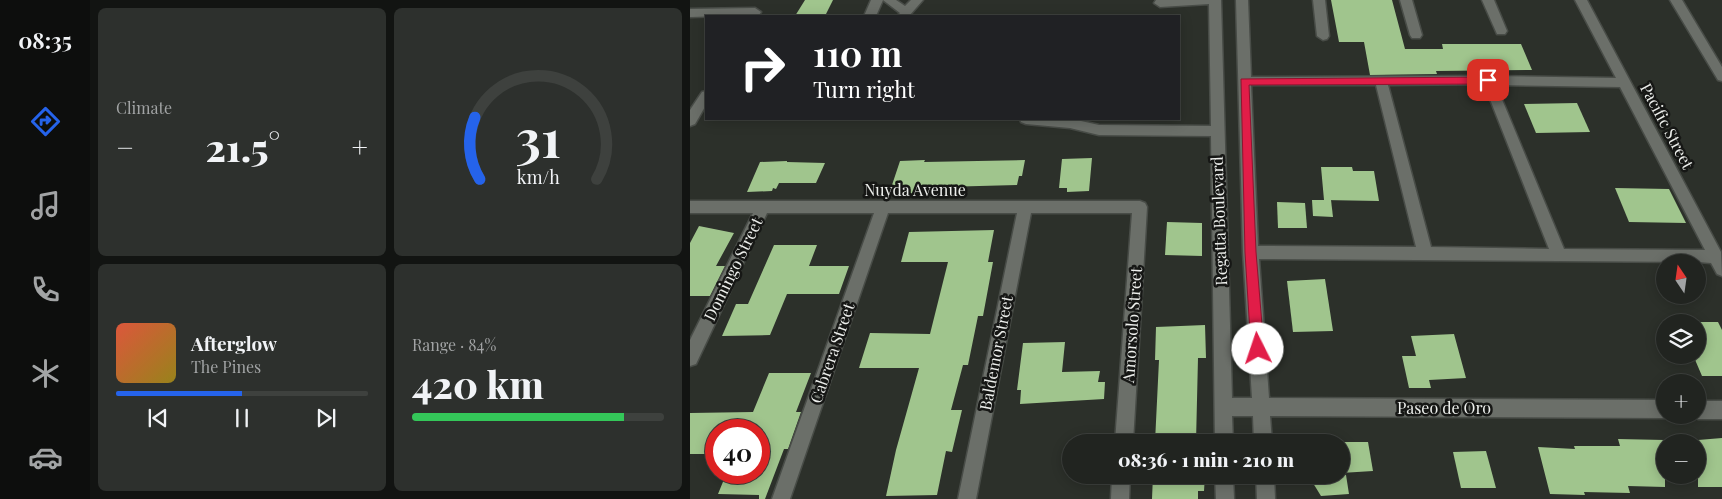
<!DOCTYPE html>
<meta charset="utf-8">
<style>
body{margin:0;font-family:"Playfair Display",serif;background:#2d302d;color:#f1f3f6;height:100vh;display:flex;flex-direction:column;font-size:19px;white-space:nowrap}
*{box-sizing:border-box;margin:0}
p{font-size:16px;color:#a2a4a5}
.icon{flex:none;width:28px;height:28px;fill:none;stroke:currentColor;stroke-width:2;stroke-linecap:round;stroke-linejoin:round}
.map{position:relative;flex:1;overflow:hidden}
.panel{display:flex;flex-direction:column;gap:8px;padding:8px;background:#121412;width:600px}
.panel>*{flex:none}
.hud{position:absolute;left:15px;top:15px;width:475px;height:105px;border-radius:0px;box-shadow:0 2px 12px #0003,0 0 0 1px #3e413e;background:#202124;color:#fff;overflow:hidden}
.needle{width:32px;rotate:347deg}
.fabs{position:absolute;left:966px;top:254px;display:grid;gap:10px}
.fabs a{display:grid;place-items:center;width:50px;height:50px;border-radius:50%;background:#212420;box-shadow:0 2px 12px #0003,0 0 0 1px #3e413e;font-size:25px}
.speed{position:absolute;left:15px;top:419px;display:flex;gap:10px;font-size:25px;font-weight:700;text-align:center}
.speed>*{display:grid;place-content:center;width:65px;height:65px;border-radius:50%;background:#212420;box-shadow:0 2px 12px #0003,0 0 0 1px #3e413e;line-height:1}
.speed .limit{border:8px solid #d22;background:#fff;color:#111}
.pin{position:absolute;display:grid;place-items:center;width:42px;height:42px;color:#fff;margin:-21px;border-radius:10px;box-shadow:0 2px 8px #0006}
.me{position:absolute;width:55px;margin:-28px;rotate:356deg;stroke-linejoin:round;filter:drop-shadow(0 0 4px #0008)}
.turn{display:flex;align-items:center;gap:18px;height:105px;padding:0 25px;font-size:22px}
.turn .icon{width:65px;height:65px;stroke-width:2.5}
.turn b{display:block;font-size:35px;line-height:42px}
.big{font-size:38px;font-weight:800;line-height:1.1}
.panel .tile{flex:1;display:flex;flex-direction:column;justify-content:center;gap:8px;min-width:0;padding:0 18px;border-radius:8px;background:#2d302d}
.panel .dial{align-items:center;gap:0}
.dial svg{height:130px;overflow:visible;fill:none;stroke:#3e413e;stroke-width:7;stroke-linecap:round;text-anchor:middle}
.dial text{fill:#f1f3f6;stroke:none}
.song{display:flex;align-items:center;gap:15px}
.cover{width:60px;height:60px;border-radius:8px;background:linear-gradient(135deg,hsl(10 70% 55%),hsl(50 70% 35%))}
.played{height:5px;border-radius:2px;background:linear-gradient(90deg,#2563eb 50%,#3e413e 50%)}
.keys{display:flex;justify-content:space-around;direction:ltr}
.heat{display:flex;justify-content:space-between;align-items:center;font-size:28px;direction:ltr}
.charge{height:8px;border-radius:4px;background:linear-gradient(90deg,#34c759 84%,#3e413e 0)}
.panel .tiles{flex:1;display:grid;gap:8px;grid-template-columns:repeat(2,1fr)}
.trip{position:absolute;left:372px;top:434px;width:288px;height:50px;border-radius:25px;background:#212420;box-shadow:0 2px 12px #0003,0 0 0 1px #3e413e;font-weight:800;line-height:50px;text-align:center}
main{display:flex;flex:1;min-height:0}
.tabs{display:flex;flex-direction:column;width:90px;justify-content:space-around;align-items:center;background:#0d0e0d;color:#a2a4a5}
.tabs .icon{width:35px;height:35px}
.tabs .active{color:#2563eb}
.tabs b{font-size:22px;color:#f1f3f6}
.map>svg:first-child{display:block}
.building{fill:#a0c58d}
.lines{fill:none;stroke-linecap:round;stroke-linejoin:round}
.minor-casing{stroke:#484c47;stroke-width:3}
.minor{fill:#6b6f69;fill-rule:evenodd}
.route{fill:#e11d48;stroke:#92132f}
.labels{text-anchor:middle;stroke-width:5;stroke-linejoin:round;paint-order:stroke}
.street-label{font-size:16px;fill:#edefec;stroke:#161715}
</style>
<main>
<nav class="tabs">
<b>08:35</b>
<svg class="icon active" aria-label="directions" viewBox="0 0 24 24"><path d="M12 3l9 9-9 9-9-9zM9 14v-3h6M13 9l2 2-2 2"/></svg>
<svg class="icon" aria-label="music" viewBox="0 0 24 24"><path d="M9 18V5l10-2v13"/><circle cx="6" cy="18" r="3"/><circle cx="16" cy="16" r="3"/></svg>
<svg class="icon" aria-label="phone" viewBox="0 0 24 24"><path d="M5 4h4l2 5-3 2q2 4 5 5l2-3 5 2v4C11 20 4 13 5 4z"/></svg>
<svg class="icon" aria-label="climate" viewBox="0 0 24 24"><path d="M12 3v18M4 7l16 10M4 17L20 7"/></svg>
<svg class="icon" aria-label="car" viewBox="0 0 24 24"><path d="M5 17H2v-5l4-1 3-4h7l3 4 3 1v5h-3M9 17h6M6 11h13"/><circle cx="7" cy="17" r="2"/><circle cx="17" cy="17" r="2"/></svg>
</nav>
<section class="panel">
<div class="tiles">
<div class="tile"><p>Climate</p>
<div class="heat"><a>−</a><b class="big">21.5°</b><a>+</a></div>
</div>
<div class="tile dial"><svg viewBox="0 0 100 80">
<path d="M14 69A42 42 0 1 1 86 69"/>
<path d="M14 69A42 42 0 0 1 11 31" stroke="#2563eb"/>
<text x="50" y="56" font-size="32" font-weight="700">31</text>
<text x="50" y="72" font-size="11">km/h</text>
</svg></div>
<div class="tile">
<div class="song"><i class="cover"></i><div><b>Afterglow</b><p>The Pines</p></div></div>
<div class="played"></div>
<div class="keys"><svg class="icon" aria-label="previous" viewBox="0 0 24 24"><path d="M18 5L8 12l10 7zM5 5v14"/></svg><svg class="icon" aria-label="pause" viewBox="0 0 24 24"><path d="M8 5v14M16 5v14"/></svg><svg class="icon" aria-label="next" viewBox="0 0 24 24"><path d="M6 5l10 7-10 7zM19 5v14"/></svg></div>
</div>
<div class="tile"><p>Range · 84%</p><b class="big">420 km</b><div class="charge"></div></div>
</div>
</section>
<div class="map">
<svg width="1032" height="499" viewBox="0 0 1032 499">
<rect width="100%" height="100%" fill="#2c302a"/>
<g class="building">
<path d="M115 0H143L135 16H105Z"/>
<path d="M641 0H702L715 49H753L752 44H831L842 70 746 71 747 74 680 75 674 42H649Z"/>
<path d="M887 103 900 132 846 133 834 104Z"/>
<path d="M402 158 399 191 377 192V188H369L372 159Z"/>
<path d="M235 160 234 162 335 160 332 176H329L327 185 252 187 251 193 199 194 210 161Z"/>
<path d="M97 161V162L135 163 126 183H89L86 189 83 188 82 191 57 192 70 162Z"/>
<path d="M631 167H662L663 171H684L689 201 634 200Z"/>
<path d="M925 188 979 189 996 223 939 222Z"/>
<path d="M622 200H641L643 217 623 216Z"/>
<path d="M587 202 615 203 617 228H588Z"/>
<path d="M477 222 512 223V256L475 255Z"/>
<path d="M9 226 44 233 26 266H35L20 296H0V243Z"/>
<path d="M304 230 298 262H303L293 316H288L278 365H273L261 410H272L262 452 256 451 247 495 196 496 206 450 229 368H169L180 333 240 334 258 262H211L219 232Z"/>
<path d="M84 245H127L119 266H159L149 294H97L80 335 32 336 46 304H58Z"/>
<path d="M635 279 643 331 603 332 597 281Z"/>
<path d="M1008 322H1028L1032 330V376H1012L1003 355H1008Z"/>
<path d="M515 325 516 358H508L506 442H465L469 360H465L466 327Z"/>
<path d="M764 334 776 378 739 380 741 388H719L712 356H726L721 336Z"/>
<path d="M375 342 372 372 410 371 408 382H415L414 399 330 404 331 390H327L333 343Z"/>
<path d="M79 373H121L106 412H111L98 449H94L75 499H69V495L28 494 37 472H69V430H26V454H0V413L63 412Z"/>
<path d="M1032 438V487H1008V440Z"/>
<path d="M928 439 975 440V487L938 486 940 493 894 492 895 495 860 494 848 447 885 449 884 446H930Z"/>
<path d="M651 442H678L683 471 651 473Z"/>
<path d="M796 451 806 488H771L763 452Z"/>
<path d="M463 475H515L514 491H508V499H462Z"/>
<path d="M618 475H656L659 494 631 496Z"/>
</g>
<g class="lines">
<defs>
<g id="minor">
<path d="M181 0H193L186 16H174Z"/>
<path d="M193 0H206L215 6 221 0H233L219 16H207L210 13Z"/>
<path d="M466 0H531L542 398H562L553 252 546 0H558L561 77 798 76 926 78 885 0H897L1031 252 1032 276 1027 274 1021 263 1008 262 569 259 579 398 975 400V415H981L975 418 580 416 582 442H564L563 416H542L543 442H525L521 136 409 135 380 128 336 124 331 122 330 119H382L409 125 521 126 519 4 470 7 464 3ZM794 84 859 249 741 247 698 85ZM561 85H686L726 247 568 246ZM806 85 930 87 1015 250 874 249Z"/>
<path d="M623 0H635L639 36 637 39 633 40 627 36Z"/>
<path d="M710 0H722L732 35 730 38H722L720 35Z"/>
<path d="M792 0H804L817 31 815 34H807Z"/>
<path d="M980 0H992L1032 67V81L1028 80Z"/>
<path d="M65 8 71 12 69 15 0 17V9Z"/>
<path d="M16 91V105L5 124 0 126V110L12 92Z"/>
<path d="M0 201H450L455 203 457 207 443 442H425L442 213H341L286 499H268L327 213H198L100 499H82L184 213H77L6 364 0 366V340L63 213H0Z"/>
<path d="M1008 401H1032V419H1008L1002 416 1008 415Z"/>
<path d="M422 475H440L439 499H421Z"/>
<path d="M525 475H543L544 499H526Z"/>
<path d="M566 475H584L585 499H567Z"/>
</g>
</defs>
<use href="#minor" class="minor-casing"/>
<use href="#minor" class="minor"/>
</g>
<path class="route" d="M798 77 803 80 798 84 559 85 566 252 574 349 572 353 568 355 563 353 561 349 555 252 551 79Z"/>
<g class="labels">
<g class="street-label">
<text transform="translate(977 126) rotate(62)" y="6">Pacific Street</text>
<text x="225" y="196">Nuyda Avenue</text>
<text transform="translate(529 221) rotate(-92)" y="6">Regatta Boulevard</text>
<text transform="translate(43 269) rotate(-64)" y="6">Domingo Street</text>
<text transform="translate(442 325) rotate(-86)" y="6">Amorsolo Street</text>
<text transform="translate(142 353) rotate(-71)" y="6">Cabrera Street</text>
<text transform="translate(306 353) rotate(-79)" y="6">Baldemor Street</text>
<text x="754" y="414">Paseo de Oro</text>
</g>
</g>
</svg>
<div class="fabs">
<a><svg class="needle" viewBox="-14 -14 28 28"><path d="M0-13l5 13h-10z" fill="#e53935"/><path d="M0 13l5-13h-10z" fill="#a2a4a5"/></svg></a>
<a><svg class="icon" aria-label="layers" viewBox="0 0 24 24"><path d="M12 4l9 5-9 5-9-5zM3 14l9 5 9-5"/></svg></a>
<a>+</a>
<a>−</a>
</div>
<div class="speed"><div class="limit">40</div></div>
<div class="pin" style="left:798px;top:80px;background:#d93025"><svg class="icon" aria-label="arrive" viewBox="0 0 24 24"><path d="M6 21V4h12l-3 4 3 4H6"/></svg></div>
<svg class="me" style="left:568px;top:349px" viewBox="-20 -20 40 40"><circle r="19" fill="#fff"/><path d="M0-13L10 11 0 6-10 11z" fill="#e11d48"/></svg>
<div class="trip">08:36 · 1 min · 210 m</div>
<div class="hud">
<div class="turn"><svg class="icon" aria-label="right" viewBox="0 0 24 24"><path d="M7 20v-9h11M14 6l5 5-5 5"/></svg><div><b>110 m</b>Turn right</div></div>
</div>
</div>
</main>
